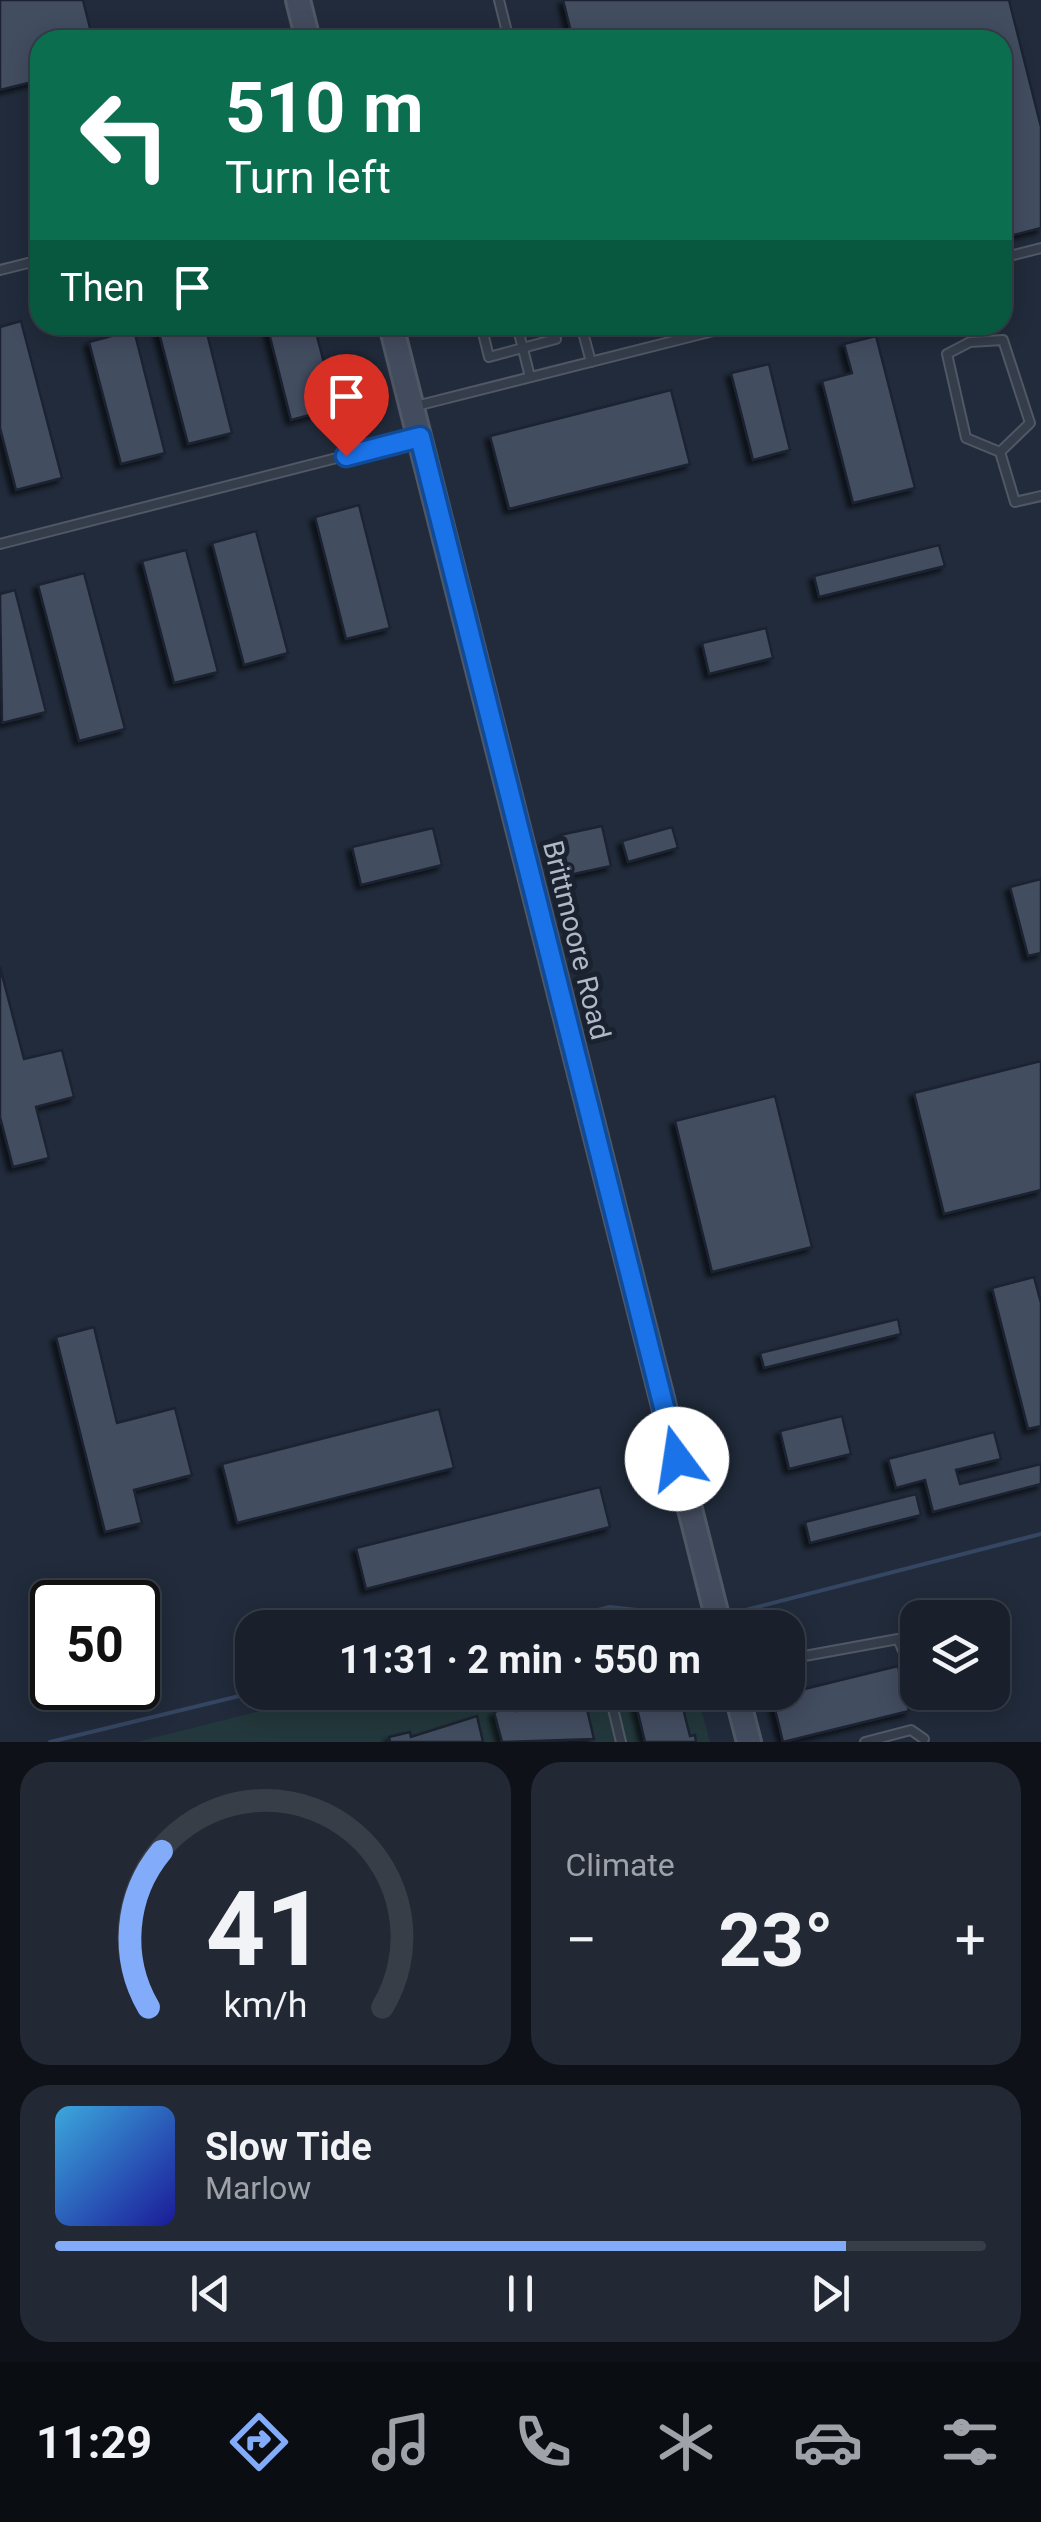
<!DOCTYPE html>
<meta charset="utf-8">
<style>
body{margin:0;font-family:Roboto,sans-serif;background:#222834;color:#f1f3f6;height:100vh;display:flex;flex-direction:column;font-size:38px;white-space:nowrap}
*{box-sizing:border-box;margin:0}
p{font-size:32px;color:#9fa3a9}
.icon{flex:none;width:55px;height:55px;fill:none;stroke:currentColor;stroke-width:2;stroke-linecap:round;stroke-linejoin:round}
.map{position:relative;height:1742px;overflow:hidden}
.details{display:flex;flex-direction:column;gap:20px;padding:20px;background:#0e1218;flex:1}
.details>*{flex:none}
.guide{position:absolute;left:30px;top:30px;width:982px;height:305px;border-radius:30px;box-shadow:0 5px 25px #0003,0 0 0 2px #373e48;background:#0b6e4f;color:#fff;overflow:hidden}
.tools{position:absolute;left:900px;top:1600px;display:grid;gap:20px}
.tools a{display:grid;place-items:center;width:110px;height:110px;border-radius:20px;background:#19202c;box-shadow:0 5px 25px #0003,0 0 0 2px #373e48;font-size:50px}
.speed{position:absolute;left:30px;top:1580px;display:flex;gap:20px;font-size:50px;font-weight:700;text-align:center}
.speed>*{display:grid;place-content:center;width:130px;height:130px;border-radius:50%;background:#19202c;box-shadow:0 5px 25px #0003,0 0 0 2px #373e48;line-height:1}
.speed .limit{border:5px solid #111;border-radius:15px;background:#fff;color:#111}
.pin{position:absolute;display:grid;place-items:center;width:85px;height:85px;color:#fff;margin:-102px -42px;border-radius:50% 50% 50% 0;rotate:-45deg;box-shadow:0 0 10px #0007}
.pin .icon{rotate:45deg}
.me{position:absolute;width:110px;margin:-55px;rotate:346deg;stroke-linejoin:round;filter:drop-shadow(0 0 8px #0008)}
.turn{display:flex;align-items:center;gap:35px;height:210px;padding:0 30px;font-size:45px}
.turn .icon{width:130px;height:130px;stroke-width:2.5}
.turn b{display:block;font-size:70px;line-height:85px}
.then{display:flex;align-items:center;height:95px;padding:0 30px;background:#0003;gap:20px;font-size:38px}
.big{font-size:75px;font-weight:700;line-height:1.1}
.details .widget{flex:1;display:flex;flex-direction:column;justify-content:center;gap:15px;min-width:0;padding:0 35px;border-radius:30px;background:#222834}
.details .dial{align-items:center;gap:0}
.dial svg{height:260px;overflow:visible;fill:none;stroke:#373e48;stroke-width:7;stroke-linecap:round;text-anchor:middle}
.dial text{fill:#f1f3f6;stroke:none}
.song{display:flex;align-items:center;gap:30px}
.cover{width:120px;height:120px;border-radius:15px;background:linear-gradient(135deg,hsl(200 70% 55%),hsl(240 70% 35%))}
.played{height:10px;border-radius:5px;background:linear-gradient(90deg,#82abfa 85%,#373e48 85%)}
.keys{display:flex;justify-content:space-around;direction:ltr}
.heat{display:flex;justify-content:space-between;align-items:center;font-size:55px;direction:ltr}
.details .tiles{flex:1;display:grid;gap:20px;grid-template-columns:1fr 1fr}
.widget:last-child{grid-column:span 2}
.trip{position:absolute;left:235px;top:1610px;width:570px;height:100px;border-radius:30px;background:#19202c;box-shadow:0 5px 25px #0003,0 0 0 2px #373e48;font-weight:700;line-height:100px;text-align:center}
.tabs{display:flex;height:160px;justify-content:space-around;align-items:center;background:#0a0d12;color:#9fa3a9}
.tabs .icon{width:70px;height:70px}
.tabs .active{color:#82abfa}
.tabs b{font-size:45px;color:#f1f3f6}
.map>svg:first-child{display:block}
.green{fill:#23383c}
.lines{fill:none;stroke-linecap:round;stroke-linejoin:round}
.stream{stroke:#354662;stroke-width:4}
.building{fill:#424e60;stroke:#1c2431;stroke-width:2.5;filter:url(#shadow)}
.service-casing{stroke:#505865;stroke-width:12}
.secondary-casing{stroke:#505865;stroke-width:28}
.service{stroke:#353d4b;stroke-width:8}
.secondary{stroke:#434c5e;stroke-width:22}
.route-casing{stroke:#114b97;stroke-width:25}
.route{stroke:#1a73e8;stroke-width:18}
.labels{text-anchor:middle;stroke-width:10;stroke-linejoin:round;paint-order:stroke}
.street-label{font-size:28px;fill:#b0b8c7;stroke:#1a222f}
</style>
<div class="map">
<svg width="1041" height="1742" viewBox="0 0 1041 1742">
<defs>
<filter id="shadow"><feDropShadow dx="-4.5" dy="4.5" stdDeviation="2.5" flood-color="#0009"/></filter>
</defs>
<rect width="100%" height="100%" fill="#212b3b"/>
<path class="green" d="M335 1692 697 1693 710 1742H137Z"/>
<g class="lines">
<g class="stream">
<path d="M734 1613 1041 1534"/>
<path d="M525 1628 610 1607 673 1614"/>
<path d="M50 1742 256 1692"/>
</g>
</g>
<g class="building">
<path d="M0 0H83L93 40H40V80L0 90Z"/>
<path d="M563 0H1009L1041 127V228L1002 238V40H573Z"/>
<path d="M21 321 62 478 16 490 0 428V327Z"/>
<path d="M157 325H205L232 433 188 444Z"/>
<path d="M267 325H314L336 408 291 420Z"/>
<path d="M134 330 165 453 121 464 89 342Z"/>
<path d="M876 336 915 488 853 503 822 381 852 373 844 344Z"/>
<path d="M769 364 790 450 753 460 731 373Z"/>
<path d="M671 390 690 464 509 509 490 436Z"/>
<path d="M359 505 390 628 346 639 315 517Z"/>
<path d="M256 531 288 653 244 665 212 543Z"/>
<path d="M939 545 945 566 819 597 814 576Z"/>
<path d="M186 550 218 672 174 683 142 561Z"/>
<path d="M84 573 125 729 79 741 38 585Z"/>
<path d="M15 590 46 712 2 723 0 594Z"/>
<path d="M766 628 773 658 709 674 702 643Z"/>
<path d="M602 826 611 866 569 875 560 835Z"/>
<path d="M672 827 678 848 628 862 622 841Z"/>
<path d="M433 828 442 865 361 885 352 847Z"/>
<path d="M1041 879V953L1028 956 1010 887Z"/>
<path d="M0 967 24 1059 62 1050 74 1097 36 1107 49 1158 13 1167 0 1117Z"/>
<path d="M1041 1061V1190L944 1214 914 1093Z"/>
<path d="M775 1096 812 1247 712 1272 675 1121Z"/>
<path d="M1034 1277 1041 1303V1426L1028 1429 992 1288Z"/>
<path d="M898 1319 901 1334 764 1368 760 1353Z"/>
<path d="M94 1327 117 1423 175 1408 192 1475 134 1490 142 1523 105 1532 56 1337Z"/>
<path d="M439 1409 454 1468 237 1523 222 1464Z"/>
<path d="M842 1416 851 1454 789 1469 780 1431Z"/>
<path d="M994 1432 1001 1459 956 1470 960 1484 1041 1464V1484L933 1512 925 1480 896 1488 888 1459Z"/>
<path d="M600 1487 610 1527 366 1589 356 1548Z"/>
<path d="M916 1494 921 1515 810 1543 805 1522Z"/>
<path d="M898 1666 909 1711 783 1742 772 1697Z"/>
<path d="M583 1692 594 1739 502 1742 494 1712 515 1706 516 1711Z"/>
<path d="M633 1692H679L690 1736 695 1735 696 1742H645Z"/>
<path d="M477 1716 483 1742H390L389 1737 410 1732 411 1737Z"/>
</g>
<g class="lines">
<defs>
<g id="service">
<path d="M499 0 509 40"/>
<path d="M1002 258 1041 248"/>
<path d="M0 270 40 260"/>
<path d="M481 325 489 357 556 339 552 325"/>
<path d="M517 325 530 377"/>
<path d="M581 325 591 362"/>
<path d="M1003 340 1030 423 1000 452 966 438 947 354 970 342Z"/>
<path d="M416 406 737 325"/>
<path d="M1000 452 1015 502 1041 496"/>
<path d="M0 544 415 438"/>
<path d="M788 1659 898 1639 916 1681"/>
<path d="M609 1692 621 1742"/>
<path d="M865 1742 911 1730 924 1739"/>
</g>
<g id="secondary">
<path d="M298 0 308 40"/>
<path d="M391 325 720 1628"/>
<path d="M736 1692 749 1742"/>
</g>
</defs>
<use href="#service" class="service-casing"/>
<use href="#secondary" class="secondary-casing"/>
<use href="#service" class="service"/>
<use href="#secondary" class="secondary"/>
</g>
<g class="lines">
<defs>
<path id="route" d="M346 456 420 437 677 1459"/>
</defs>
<use href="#route" class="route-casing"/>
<use href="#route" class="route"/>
</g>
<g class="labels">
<g class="street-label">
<text transform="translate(577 940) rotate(76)" y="10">Brittmoore Road</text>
</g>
</g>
</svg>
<div class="tools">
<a><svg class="icon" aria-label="layers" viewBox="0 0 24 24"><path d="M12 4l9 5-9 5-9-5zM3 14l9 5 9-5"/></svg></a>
</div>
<div class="speed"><div class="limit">50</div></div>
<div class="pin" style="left:346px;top:456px;background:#d93025"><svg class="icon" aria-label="arrive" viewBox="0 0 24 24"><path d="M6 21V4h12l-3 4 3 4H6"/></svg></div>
<svg class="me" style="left:677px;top:1459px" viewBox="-20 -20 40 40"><circle r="19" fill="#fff"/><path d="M0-13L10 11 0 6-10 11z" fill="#1a73e8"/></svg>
<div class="trip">11:31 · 2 min · 550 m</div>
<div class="guide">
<div class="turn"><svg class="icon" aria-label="left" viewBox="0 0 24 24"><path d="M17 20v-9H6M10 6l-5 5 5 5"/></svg><div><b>510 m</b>Turn left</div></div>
<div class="then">Then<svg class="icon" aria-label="arrive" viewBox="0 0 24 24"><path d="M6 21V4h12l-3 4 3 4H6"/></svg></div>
</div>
</div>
<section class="details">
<div class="tiles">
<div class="widget dial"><svg viewBox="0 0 100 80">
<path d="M14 69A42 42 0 1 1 86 69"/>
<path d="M14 69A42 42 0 0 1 18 21" stroke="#82abfa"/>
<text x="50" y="56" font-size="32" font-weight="700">41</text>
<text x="50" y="72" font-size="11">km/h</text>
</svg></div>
<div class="widget"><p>Climate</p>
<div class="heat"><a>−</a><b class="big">23°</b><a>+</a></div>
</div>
<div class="widget">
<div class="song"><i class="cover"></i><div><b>Slow Tide</b><p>Marlow</p></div></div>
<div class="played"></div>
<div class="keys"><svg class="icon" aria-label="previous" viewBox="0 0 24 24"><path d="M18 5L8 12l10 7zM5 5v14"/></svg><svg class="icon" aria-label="pause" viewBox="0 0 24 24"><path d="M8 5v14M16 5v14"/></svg><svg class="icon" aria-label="next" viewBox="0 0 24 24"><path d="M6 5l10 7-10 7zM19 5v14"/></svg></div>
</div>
</div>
</section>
<nav class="tabs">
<b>11:29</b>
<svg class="icon active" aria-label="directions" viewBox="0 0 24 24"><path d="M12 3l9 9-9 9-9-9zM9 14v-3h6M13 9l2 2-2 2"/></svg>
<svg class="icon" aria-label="music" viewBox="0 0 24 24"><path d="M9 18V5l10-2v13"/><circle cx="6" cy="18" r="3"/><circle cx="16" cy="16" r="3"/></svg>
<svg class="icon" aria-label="phone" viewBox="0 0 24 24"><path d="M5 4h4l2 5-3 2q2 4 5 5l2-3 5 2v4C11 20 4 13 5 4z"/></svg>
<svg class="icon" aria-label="climate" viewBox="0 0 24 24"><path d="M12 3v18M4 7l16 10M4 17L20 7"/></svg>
<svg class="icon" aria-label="car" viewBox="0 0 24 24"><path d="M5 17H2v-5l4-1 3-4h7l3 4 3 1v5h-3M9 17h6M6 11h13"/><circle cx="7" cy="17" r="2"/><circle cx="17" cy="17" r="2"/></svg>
<svg class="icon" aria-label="filters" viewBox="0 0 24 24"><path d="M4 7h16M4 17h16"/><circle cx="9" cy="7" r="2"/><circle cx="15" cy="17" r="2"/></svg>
</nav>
